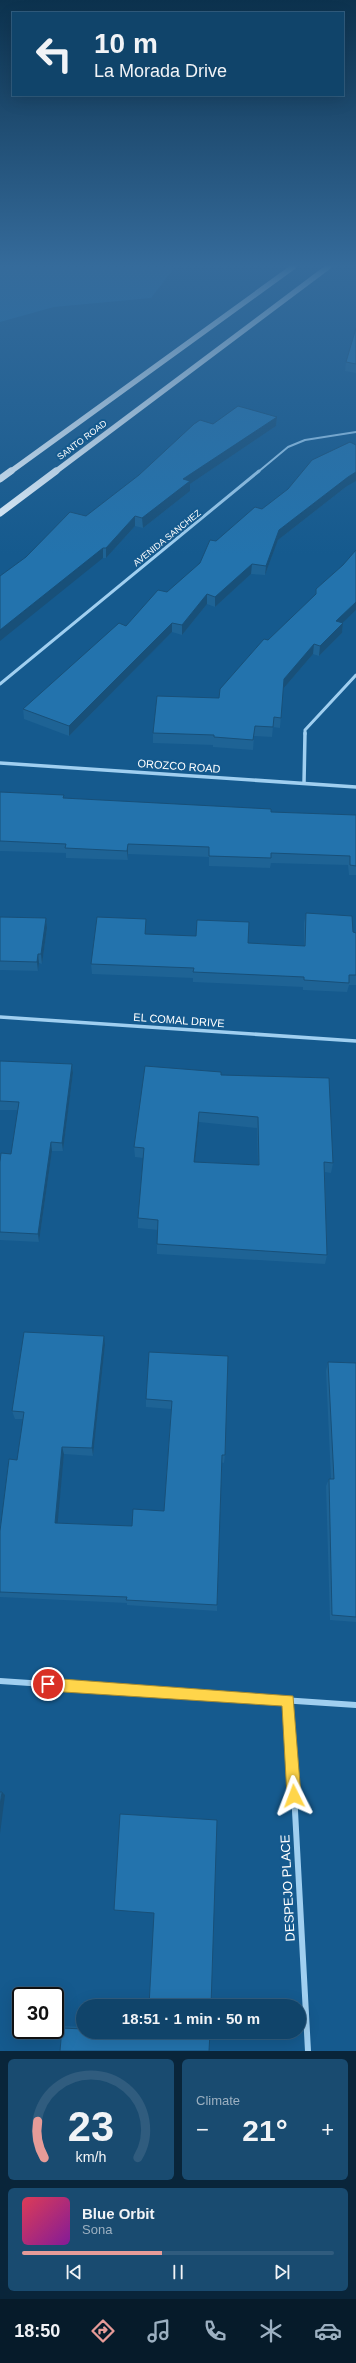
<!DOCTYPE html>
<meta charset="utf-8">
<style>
body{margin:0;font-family:Helvetica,sans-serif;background:#194b70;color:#f1f3f6;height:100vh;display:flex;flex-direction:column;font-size:15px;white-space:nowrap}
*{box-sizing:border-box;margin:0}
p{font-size:13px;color:#9cb0c1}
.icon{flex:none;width:22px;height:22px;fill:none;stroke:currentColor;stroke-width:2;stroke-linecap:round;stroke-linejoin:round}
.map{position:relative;height:2051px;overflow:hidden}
.panel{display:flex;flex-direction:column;gap:8px;padding:8px;background:#09253a;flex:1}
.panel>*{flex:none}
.banner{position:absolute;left:12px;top:12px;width:332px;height:84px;border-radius:0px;box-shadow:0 4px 16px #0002,0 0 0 1px #305c7e;background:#10446a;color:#f1f3f6;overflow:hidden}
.speed{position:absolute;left:12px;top:1987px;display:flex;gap:8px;font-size:20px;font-weight:700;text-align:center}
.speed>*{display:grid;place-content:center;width:52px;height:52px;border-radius:50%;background:#10446a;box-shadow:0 4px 16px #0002,0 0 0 1px #305c7e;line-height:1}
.speed .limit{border:2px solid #111;border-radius:6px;background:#fff;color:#111}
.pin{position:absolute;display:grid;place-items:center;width:34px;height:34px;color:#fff;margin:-17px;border:2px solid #fff;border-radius:50%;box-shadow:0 1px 4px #0007}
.me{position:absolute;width:44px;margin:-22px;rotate:357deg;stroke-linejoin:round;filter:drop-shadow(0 0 3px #0008)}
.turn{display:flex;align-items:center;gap:14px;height:84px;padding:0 16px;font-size:18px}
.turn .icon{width:52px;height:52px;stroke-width:2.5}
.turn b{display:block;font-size:28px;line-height:34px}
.big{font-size:30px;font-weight:700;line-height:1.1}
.panel .widget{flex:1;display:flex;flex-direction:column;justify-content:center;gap:6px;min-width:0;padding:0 14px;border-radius:6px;background:#194b70}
.panel .dial{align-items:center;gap:0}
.dial svg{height:104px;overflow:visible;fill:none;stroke:#305c7e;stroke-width:7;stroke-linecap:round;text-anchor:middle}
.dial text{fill:#f1f3f6;stroke:none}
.song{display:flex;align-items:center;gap:12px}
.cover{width:48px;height:48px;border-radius:6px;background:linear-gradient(135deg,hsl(350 70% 55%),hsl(290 70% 35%))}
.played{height:4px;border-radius:2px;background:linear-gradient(90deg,#e69b98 45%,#305c7e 45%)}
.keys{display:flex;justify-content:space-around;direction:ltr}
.heat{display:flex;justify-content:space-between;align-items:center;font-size:22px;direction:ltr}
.panel .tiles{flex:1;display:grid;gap:8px;grid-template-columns:1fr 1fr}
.widget:last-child{grid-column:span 2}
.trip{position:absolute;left:76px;top:1999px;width:230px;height:40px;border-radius:20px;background:#10446a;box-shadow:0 4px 16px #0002,0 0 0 1px #305c7e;font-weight:700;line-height:40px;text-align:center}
.dock{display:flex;height:64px;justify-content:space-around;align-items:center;background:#061b2a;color:#9cb0c1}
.dock .icon{width:28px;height:28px}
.dock .on{color:#e69b98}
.dock b{font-size:18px;color:#f1f3f6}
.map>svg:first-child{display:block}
.green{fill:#1d6ea8}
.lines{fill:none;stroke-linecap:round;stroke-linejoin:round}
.minor-far3{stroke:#a0cff0;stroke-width:2}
.minor-far2{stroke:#a0cff0;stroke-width:3}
.minor-far1{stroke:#a0cff0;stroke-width:3.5}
.minor{stroke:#a0cff0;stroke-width:6}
.primary-far1{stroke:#e9f5ff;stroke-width:5.5}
.primary{stroke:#e9f5ff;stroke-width:7}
.wall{fill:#1e6395;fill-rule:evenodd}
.shaded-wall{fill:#185079}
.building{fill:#2373ad;stroke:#185079;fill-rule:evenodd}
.route{fill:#ffd54a;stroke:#a68a30}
.labels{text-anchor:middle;stroke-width:4;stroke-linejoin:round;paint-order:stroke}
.far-street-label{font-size:9px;fill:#fff;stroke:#155a8e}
.street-label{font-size:11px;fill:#fff;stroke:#155a8e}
.near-street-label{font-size:13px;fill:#fff;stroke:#155a8e}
</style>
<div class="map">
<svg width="356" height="2051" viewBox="0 0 356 2051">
<rect width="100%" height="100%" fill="#155a8e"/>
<path class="green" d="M0 267H175L151 298 54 307 0 322Z"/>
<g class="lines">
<path class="minor-far3" d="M258 472 288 447 305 440 356 432"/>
<g class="minor-far2">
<path d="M0 684 259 471"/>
<path d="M305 734V730L356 675"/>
</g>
<g class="minor-far1">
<path d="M0 763 356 787"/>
<path d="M304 783 305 733"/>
<path d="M0 1017 356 1041"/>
</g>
<g class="minor">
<path d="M0 1681 356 1705"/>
<path d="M289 1700 308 2051"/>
</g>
<g class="primary-far1">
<path d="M10 472 293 267"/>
<path d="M55 472 328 267"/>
</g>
<g class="primary">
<path d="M0 479 11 471"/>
<path d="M0 513 56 471"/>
</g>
</g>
<g class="wall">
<path d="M356 328V373L345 371 346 362Z"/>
<path d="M277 417 276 426 190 484V491L143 528 135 526 106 558H103L86 516 213 424Z"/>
<path d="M347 486 278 540 265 575 251 574 215 607 207 604 182 635 172 632 69 736 24 719 23 709 167 592 200 563 216 541 262 509Z"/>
<path d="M356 550V610L342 623H343L342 633 319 656 313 654 283 689 280 728 273 727 272 737 254 736 253 750 213 747V745L153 743V733L219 698 268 640 315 595 316 589 343 565Z"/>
<path d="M0 792 64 798 271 812 356 815V875H349L348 865 271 863 270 868 209 866V857L128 854V860L66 858V853L0 851Z"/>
<path d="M306 913 353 932 356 933V985H349L347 992 303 990V987L193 982V978L92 974 91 964 146 919V934L248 943 304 946V923Z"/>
<path d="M0 917 46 918 47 928 42 964 39 963 38 971 0 970Z"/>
<path d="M0 1061 72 1064 73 1073 63 1151H52L39 1242 0 1240V1162L11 1154 18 1110H0Z"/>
<path d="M221 1075 333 1163 331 1173 325 1172 327 1255 325 1264 157 1254V1244L158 1230 138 1228V1218L143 1158 135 1157 134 1147ZM199 1122 257 1128 258 1165 195 1162Z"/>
<path d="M105 1345 93 1456 64 1454 57 1523 132 1526 164 1511 171 1409 146 1407V1399L149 1352 225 1455 224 1463 221 1462 217 1611 127 1605V1603L0 1597V1531L17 1460 23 1419H15L12 1411Z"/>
<path d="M328 1362 356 1363V1622L330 1620 326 1486 329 1479H331L326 1371Z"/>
<path d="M64 2026 83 2027V2032H210L209 2051H60L62 2028Z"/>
</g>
<g class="shaded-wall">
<path d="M277 417 276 426 190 484V491L143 528 142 518 183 479Z"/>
<path d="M356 472V481L347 486 278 540 265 575 266 566 279 530 348 477Z"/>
<path d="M135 516V526L106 558V548Z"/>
<path d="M103 548V558L0 641V630Z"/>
<path d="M252 564 251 574 215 607V597Z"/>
<path d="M207 594V604L182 635V625Z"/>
<path d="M356 602V610L335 630 336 621Z"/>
<path d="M172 623V632L69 736V726Z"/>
<path d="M343 623 342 633 319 656 320 646Z"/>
<path d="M314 644 313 654 283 689 284 679Z"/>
<path d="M128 844V860L127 851Z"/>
<path d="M46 918 47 928 42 964 41 954Z"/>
<path d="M146 919V929L145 944V934Z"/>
<path d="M38 954 39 963 38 971 37 962Z"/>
<path d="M72 1064 73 1073 63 1151 62 1143Z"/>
<path d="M199 1112V1122L194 1172V1162Z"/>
<path d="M51 1142 52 1151 39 1242 38 1234Z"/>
<path d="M104 1336 105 1345 93 1456 92 1448Z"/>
<path d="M62 1447 64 1454 57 1530 55 1523Z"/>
<path d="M2 1792 5 1795 0 1834V1806Z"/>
</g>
<g class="building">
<path d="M356 328V364L346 362Z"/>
<path d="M238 406 277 417 183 479 190 481 142 518 135 516 106 548H103L0 630V576L26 557 70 512 86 516 139 475 194 424 200 420 213 424Z"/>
<path d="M350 442 356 445V472L348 477 279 530 266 566 252 564 215 597 207 594 182 625 172 623 69 726 23 709 119 623 126 626 158 590 167 592 200 563 210 540 216 541 255 507 262 509 288 489 312 460Z"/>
<path d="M356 550V602L336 621 343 623 320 646 314 644 284 679 281 718 274 717 273 727 255 726 253 740 214 737V735L153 733 157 696 219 698 220 689 264 639 268 640 316 594V589L343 565Z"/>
<path d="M0 792 64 795 63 798 271 809V812L356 815V866L350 865V856L271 853V858L209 856V847L128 844 127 851 65 848 66 844 0 841Z"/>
<path d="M306 913 352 916 353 932 356 933V975H349V983L304 980V977L193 972 194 968 91 964 97 917 146 919 145 934 196 936 197 920 249 922 248 943 305 946Z"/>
<path d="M0 917 46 918 41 954H38L37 962 0 961Z"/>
<path d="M0 1061 72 1064 62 1143 51 1142 38 1234 0 1232V1162L1 1153 11 1154 19 1102 0 1101Z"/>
<path d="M145 1066 221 1072V1075L329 1078 333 1163 324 1162 327 1255 157 1244 158 1220 138 1218 144 1148 134 1147ZM199 1112 258 1117 259 1165 194 1162Z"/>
<path d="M24 1332 104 1336 92 1448 62 1447 55 1523 132 1526 133 1509 164 1511 172 1401 146 1399 149 1352 228 1356 225 1455H222L217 1605 126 1600 127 1597 0 1592V1531L9 1459 17 1460 24 1412 12 1411Z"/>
<path d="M328 1362 356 1363V1617L332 1615 329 1479H334Z"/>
<path d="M0 1792H2L0 1806Z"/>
<path d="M120 1814 217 1820 211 2006H149L154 1913 114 1910Z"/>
<path d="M62 2028 83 2029V2032H117L148 2034V2032H210L209 2051H60Z"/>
</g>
<linearGradient id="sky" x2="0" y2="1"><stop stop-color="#0c324e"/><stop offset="0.48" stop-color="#356b9b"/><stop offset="1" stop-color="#356b9b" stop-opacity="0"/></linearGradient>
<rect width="356" height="554" fill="url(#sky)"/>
<path class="route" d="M48 1678 293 1696 301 1796 299 1801 294 1803 289 1801 287 1796 282 1706 48 1691 43 1689 41 1684 43 1679Z"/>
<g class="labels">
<g class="far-street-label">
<text transform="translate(82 440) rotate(-37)" y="3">SANTO ROAD</text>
<text transform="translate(167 538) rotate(-39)" y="3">AVENIDA SANCHEZ</text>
</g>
<g class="street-label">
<text transform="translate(179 766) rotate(4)" y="4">OROZCO ROAD</text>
<text transform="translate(179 1020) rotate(4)" y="4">EL COMAL DRIVE</text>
</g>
<g class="near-street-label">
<text transform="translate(287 1888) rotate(-93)" y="5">DESPEJO PLACE</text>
</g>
</g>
</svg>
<div class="speed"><div class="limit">30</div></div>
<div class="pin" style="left:48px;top:1684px;background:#d93025"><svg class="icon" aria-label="arrive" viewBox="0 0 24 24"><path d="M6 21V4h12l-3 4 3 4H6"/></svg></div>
<svg class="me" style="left:294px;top:1796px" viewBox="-20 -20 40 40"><path d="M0-17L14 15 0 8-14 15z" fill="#ffd54a" stroke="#fff" stroke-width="4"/></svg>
<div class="trip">18:51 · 1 min · 50 m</div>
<div class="banner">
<div class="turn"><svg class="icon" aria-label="left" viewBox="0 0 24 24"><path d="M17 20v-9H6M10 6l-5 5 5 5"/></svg><div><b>10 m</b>La Morada Drive</div></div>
</div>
</div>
<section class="panel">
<div class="tiles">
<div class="widget dial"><svg viewBox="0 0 100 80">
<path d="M14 69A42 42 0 1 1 86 69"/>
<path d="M14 69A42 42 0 0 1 9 41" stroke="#e69b98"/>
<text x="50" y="56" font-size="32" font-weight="700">23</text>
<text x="50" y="72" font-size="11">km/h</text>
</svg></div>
<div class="widget"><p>Climate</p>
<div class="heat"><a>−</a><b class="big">21°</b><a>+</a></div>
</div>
<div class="widget">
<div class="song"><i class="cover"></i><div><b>Blue Orbit</b><p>Sona</p></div></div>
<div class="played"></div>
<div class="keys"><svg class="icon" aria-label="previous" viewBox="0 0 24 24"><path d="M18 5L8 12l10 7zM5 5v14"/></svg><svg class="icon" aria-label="pause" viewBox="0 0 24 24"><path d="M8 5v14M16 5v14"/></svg><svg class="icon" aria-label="next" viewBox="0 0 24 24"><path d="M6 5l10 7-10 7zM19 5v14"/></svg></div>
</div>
</div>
</section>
<nav class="dock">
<b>18:50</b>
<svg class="icon on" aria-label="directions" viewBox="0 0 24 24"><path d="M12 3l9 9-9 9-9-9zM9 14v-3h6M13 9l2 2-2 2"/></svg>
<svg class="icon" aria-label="music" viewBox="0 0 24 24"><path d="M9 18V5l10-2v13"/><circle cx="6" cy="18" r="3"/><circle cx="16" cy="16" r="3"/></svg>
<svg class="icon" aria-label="phone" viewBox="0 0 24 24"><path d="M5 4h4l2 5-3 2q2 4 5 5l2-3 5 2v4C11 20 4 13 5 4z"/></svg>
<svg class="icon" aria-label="climate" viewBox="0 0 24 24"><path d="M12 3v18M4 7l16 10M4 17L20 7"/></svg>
<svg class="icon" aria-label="car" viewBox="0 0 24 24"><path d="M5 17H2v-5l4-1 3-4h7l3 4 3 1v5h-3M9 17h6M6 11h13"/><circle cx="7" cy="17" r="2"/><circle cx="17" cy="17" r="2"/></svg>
</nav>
